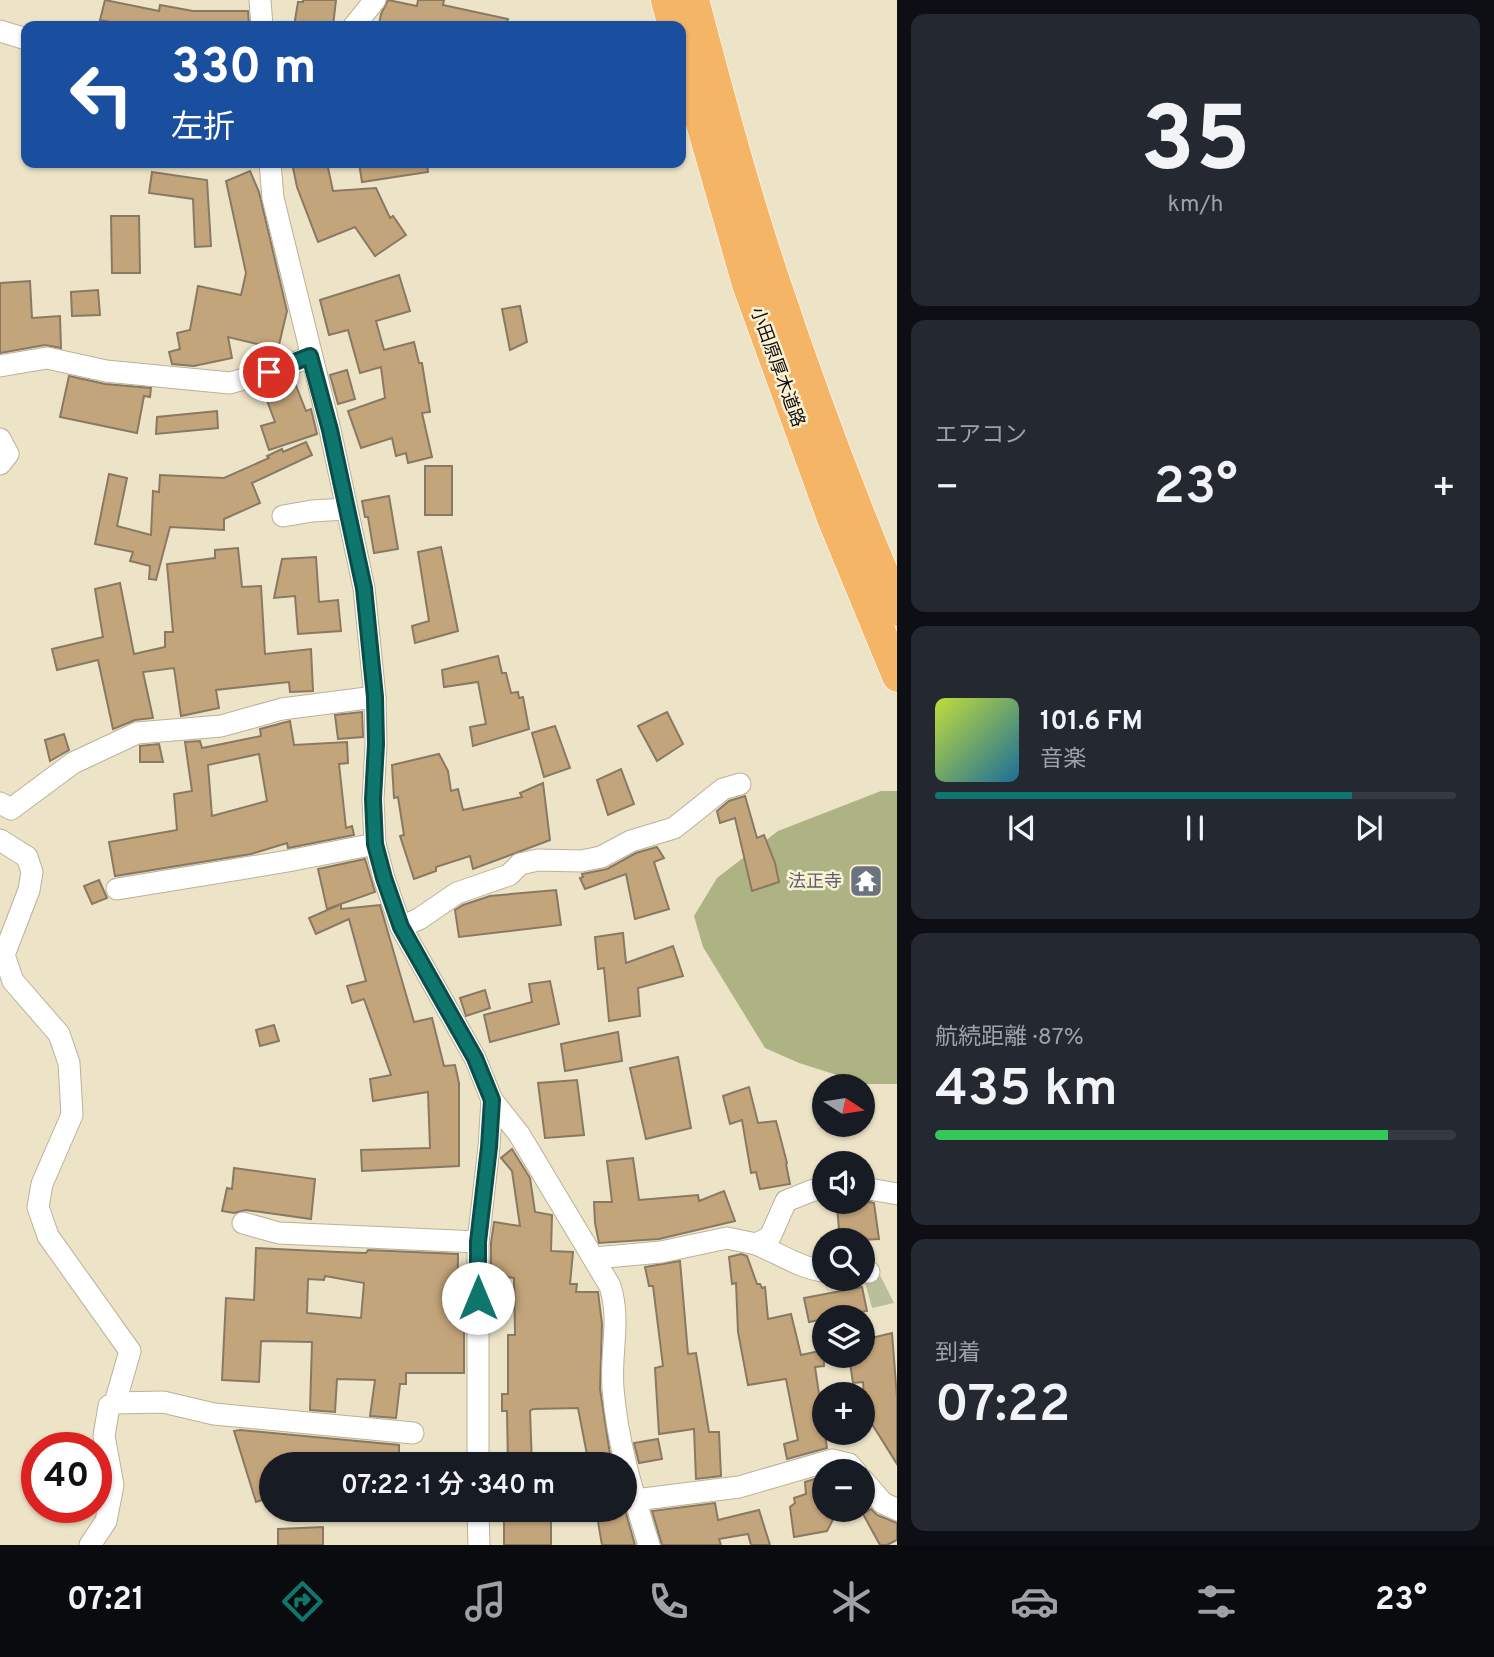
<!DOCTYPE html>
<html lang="ja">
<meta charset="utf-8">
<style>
body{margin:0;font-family:Overpass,"Noto Sans JP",sans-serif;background:#242831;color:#f1f3f6;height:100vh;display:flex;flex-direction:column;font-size:26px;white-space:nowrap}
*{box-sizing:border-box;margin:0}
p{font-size:23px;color:#9ea1a6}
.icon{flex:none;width:38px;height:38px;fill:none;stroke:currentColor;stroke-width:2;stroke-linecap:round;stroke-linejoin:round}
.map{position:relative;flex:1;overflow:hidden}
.drawer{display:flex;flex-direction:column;gap:14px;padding:14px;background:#0d0f14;width:597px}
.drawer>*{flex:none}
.banner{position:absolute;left:21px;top:21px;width:665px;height:147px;border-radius:14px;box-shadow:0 2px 5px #0004;background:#1a4fa0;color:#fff;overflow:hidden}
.needle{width:46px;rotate:102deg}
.tools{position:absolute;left:812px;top:1074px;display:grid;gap:14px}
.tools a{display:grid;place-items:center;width:63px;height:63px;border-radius:50%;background:#171b24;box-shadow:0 2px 5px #0004;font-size:35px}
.speed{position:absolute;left:21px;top:1432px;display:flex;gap:14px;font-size:35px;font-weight:700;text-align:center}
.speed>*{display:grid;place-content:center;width:91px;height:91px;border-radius:50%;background:#171b24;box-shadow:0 2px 5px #0004;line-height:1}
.speed .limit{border:10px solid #d22;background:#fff;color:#111}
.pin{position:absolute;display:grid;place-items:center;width:60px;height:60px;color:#fff;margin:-30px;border:4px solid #fff;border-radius:50%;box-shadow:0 2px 7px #0007}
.me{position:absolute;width:77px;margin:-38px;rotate:0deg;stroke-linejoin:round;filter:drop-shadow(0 0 5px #0008)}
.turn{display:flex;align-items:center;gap:24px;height:147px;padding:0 35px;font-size:32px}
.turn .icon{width:91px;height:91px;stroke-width:2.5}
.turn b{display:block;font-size:49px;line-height:60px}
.big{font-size:52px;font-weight:600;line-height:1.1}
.drawer .tile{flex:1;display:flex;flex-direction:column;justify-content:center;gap:10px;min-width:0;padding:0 24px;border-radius:14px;background:#242831}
.drawer .dial{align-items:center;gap:0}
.dial b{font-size:91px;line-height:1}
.song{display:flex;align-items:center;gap:21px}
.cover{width:84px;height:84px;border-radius:10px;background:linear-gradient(135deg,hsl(70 70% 55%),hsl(200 70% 35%))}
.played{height:7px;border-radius:4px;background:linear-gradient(90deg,#0f766e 80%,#363941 80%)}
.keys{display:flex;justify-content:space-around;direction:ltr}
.heat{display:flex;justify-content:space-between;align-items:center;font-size:38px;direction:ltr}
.charge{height:10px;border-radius:5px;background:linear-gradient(90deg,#34c759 87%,#363941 0)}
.trip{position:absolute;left:259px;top:1452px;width:378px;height:70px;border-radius:35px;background:#171b24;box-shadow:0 2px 5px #0004;font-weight:600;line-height:70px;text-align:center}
.tabs{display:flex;height:112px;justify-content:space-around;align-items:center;background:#090b0e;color:#9ea1a6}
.tabs .icon{width:49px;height:49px}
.tabs .selected{color:#0f766e}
.tabs b{font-size:32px;color:#f1f3f6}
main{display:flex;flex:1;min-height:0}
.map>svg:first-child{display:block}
.green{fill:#babe9a}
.forest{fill:#aeb383}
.building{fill:#c3a57b;stroke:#897963;stroke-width:2;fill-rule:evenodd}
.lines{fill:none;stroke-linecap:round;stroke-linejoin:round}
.minor-casing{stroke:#bab197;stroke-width:23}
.highway-casing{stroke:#fff;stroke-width:33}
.minor{stroke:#fff;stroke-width:21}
.highway{stroke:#f5b566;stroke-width:32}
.route-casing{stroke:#0a4d48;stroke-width:18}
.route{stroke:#0f766e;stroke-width:12}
.labels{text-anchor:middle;stroke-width:5;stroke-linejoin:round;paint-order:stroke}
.street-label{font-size:18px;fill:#100d05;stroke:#faf1d5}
.worship-label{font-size:18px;fill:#5b616d;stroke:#faf1d5;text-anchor:end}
</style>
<main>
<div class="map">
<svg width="898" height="1545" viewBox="0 0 898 1545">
<rect width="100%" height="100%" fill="#ede4c8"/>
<path class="green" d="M877 1269 894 1303 872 1308 863 1275Z"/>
<path class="forest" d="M881 791H897V1084H865L799 1063 765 1048 703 947 694 916 717 878 778 831Z"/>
<g class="building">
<path d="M105 0 159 11 160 5 193 11H248L249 26H129L100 20Z"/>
<path d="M303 0H336L333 26H294L298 2H303Z"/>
<path d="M388 0 417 6 418 0H444L443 5 508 19 507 26H395L379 24 381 14Z"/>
<path d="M292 163H327L333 191 376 188 390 218 393 216 406 235 375 256 355 227 318 242 297 187Z"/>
<path d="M359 163H427L428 172 362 182Z"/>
<path d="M250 171 259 192 287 311 278 349 228 337 232 358 194 366 172 364 169 352 180 349 177 333 190 330 198 286 241 295 246 273 226 181Z"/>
<path d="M152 172 207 180 211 246 195 247 193 199 149 193Z"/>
<path d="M111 216H139L140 273H112Z"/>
<path d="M399 275 410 311 376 321 384 350 414 342 419 363H422L430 412 422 413 432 457 408 463 406 453 396 456 392 438 361 448 348 411 385 398 381 367 360 373 348 330 329 335 320 300Z"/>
<path d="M30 281 32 318 60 316 61 348 45 345 0 353V283Z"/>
<path d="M98 290 100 315 72 316 71 292Z"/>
<path d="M520 306 527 342 510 350 502 309Z"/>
<path d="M347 370 355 399 338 404 330 375Z"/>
<path d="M69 376 105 384 151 388 150 397 144 396 137 433 60 417Z"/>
<path d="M293 378 306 411 311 409 317 434 269 450 261 426 275 422 262 387Z"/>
<path d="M217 411 218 428 156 434 157 417Z"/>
<path d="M306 442 312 455 252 483 260 503 224 519V530L170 527 156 580 149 579 150 566 130 561 133 552 95 544 109 474 127 478 117 526 151 535 153 491 159 492 160 475 224 478 269 458 267 456 282 449 283 452Z"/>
<rect x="425" y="466" width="27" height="49"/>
<path d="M389 496 398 549 374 553 368 517H365L362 501Z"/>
<path d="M441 547 458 631 415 643 412 626 429 621 418 552Z"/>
<path d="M238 548 242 587 261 586 265 654 311 649 313 691 290 692 289 682 216 690 219 708 181 716 174 668 143 672 153 718 135 720 113 729 98 660 57 670 52 649 103 637 95 589 120 583 134 654 165 647V632H173L167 564 215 558V550Z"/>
<path d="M316 557 319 602 338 600 341 631 298 634 295 596 274 598 282 559Z"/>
<path d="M498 656 502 673H506L511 693 518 692 519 698 523 697 529 729 473 746 470 727 486 724 478 682 444 687 442 670Z"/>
<path d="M362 712 363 737 338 739 335 715Z"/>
<path d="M667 712 683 744 657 761 638 726Z"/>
<path d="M290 721 294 745 347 742 348 763 339 764 346 828 352 826 354 835 288 848 287 843 251 854 115 876 109 842 177 830 174 794 192 791 185 742 200 741 202 748 261 736 260 729ZM259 754 267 801 212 816 208 765Z"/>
<path d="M555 726 570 768 544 777 532 733Z"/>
<path d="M64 734 69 750 50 761 45 740Z"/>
<path d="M159 744 163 762H140V746Z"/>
<path d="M439 754 448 771 451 791 458 789 463 810 522 797 520 793 543 783 550 840 473 869 470 856 436 867V871L414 879 400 836 404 835 398 797 394 798 392 765Z"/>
<path d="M621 769 634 804 608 815 597 780Z"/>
<path d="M745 796 757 838 764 835 775 863 779 882 752 891 735 818 720 823 717 811 729 801Z"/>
<path d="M657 847 664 858 654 862 669 909 635 919 626 874 585 889 580 878 583 877 582 874 607 869 636 853Z"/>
<path d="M365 859 375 892 327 909 318 869Z"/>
<path d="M99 880 107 898 92 904 84 886Z"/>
<path d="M556 890 561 925 459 937 455 910 463 905 490 896Z"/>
<path d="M341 904V909L380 905 414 1022 432 1018 444 1066 455 1065 459 1083V1166L362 1171 361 1150 430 1148 428 1092 373 1101 370 1079 391 1075 364 999 352 1003 347 986 366 981 349 919 316 934 309 918Z"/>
<path d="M623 933 626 963 673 946 683 976 638 988 640 1016 609 1021 604 968 598 969 595 937Z"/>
<path d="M550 981 559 1024 490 1042 484 1015 532 1002 529 984Z"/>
<path d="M485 990 490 1008 466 1016 460 998Z"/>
<path d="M274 1025 279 1041 260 1046 256 1030Z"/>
<path d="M618 1032 622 1061 565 1071 561 1044Z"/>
<path d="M678 1057 691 1128 646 1139 630 1068Z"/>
<path d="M577 1080 584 1135 545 1138 538 1083Z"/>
<path d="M749 1087 758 1123 776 1121 787 1163 786 1164 790 1184 760 1189 756 1172 751 1173 742 1120 730 1124 723 1096Z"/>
<path d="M512 1149 530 1178 535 1212 552 1215 551 1251 573 1252 570 1284H577L576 1292H598L602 1324 600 1389 611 1461 589 1465 578 1408 533 1409 530 1411 532 1465H508L507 1411H502V1394H508V1335H515L514 1278 491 1274V1243L494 1222 520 1226 512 1171 501 1158Z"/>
<path d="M633 1158 639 1200 698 1195 699 1201 724 1191 735 1221 659 1239 599 1243 595 1223 594 1202H612L607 1161Z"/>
<path d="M234 1168 315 1179 311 1219 246 1210 234 1213 222 1211 227 1188 232 1189Z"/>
<path d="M870 1202 874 1203 879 1239 840 1241 837 1207Z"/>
<path d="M256 1248 338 1252 366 1253 368 1250 458 1254 457 1324H464V1373H406V1384H400L396 1418 370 1416 375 1380 337 1379 335 1412 310 1410 312 1342 261 1341 259 1382 222 1380 226 1298 254 1300ZM325 1276 364 1283 361 1318 307 1313 308 1279 324 1280Z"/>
<path d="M741 1254 747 1256 757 1284H760L762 1288 765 1287 768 1319 791 1314 801 1355 824 1350V1366L815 1367 827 1448 787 1459 784 1444 798 1440 786 1379 748 1385 738 1332 736 1283 732 1284 729 1257Z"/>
<path d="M680 1261 688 1354 696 1353 709 1432H719L721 1476 696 1479 694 1429 659 1434 655 1368 663 1366 653 1286H649L645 1267Z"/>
<path d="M862 1287 867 1311 809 1322 804 1298Z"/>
<path d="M892 1333 897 1397V1464L865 1413 863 1382 853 1383 849 1356H863V1340Z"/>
<path d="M240 1430 399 1445V1465L292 1459 294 1465H271V1497L256 1502 234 1431Z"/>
<path d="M658 1439 662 1459 639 1463 634 1443Z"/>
<path d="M824 1476V1510H838L827 1531 794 1537 790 1507 795 1503 794 1498 806 1494 805 1482Z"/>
<path d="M715 1503 718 1520 759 1510 770 1545H751L748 1534 719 1539 721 1545H662L652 1511Z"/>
<path d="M871 1509 877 1515 897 1523V1540L887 1545H880L863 1514Z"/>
<path d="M596 1510H625L635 1545H602Z"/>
<rect x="504" y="1514" width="47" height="31"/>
<path d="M323 1527V1545H278V1529Z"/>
</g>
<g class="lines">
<defs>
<g id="minor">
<path d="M260 0 262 26"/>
<path d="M354 26 375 0"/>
<path d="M0 31 26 39"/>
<path d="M270 163 273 198 330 430 364 588 375 697 376 745 373 799 375 844 384 878 401 927 475 1058 492 1100 489 1147 478 1242V1465"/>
<path d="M0 366 47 358 106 371 230 383 288 366 310 356"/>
<path d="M0 439 8 454 0 464"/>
<path d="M283 516 312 511 346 509"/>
<path d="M0 803 11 809 73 763 137 733 221 726 282 709 375 697"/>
<path d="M0 840 27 857 32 872 29 890 4 955 13 981 59 1034 69 1063 72 1115 42 1184 38 1207 48 1236 130 1351 115 1403 109 1406 104 1436 113 1485 106 1521 90 1545"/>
<path d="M117 889 288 861 375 844"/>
<path d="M401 927 419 919 457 893 509 875 520 864 538 860 581 861 601 857 631 841 674 828 723 789 740 784"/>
<path d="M492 1100 519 1134 610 1286C621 1320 610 1354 613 1388 617 1442 633 1494 649 1545"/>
<path d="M863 1188 898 1194"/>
<path d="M243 1223 279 1233 478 1242"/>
<path d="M756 1244C778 1253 802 1269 824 1271"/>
<path d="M595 1258 661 1252 727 1238 756 1244 770 1237 786 1201 811 1191 824 1188"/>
<path d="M863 1272H869"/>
<path d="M115 1403 163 1402 214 1414 413 1433"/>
<path d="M863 1480 883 1503 898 1510"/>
<path d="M635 1500 739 1487 832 1460 849 1464 856 1472"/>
<path d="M478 1510 479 1545"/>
</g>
<g id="highway">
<path d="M667 0 674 26"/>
<path d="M693 0C718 94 743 189 774 281 811 392 852 502 898 610"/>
<path d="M681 50 748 284 834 521 898 676"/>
</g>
</defs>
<use href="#minor" class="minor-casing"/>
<use href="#highway" class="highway-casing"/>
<use href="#minor" class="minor"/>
<use href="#highway" class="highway"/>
</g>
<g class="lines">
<defs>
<path id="route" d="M269 372 310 356 330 430 364 588 375 697 376 744 373 799 375 844 384 878 401 927 475 1058 492 1100 489 1147 478 1242V1298"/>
</defs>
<use href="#route" class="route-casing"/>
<use href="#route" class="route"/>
</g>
<defs>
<symbol id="temple-square" viewBox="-11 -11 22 22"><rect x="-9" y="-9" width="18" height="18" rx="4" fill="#6b7280" stroke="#faf1d5"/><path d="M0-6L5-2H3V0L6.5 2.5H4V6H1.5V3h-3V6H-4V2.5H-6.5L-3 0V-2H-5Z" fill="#fff"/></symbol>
</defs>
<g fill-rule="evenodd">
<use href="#temple-square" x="847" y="862" width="38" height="38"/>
</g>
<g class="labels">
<g class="street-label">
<text transform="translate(778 367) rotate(70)" y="6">小田原厚木道路</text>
</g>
<g class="worship-label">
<text x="842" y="887">法正寺</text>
</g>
</g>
</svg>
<div class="tools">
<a><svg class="needle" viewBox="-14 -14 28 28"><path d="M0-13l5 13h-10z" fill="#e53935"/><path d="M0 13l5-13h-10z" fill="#9ea1a6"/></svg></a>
<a><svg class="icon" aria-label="sound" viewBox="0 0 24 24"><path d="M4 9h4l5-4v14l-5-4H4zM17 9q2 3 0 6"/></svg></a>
<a><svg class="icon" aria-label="search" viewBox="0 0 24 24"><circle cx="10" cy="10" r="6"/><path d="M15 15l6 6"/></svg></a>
<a><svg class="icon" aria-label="layers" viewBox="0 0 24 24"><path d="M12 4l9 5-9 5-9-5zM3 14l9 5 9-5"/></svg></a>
<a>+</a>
<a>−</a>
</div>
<div class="speed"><div class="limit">40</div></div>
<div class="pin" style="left:269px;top:372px;background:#d93025"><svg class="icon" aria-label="arrive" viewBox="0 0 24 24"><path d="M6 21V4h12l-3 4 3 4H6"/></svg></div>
<svg class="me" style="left:478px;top:1298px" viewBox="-20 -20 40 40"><circle r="19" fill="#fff"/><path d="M0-13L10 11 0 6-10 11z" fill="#0f766e"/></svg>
<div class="trip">07:22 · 1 分 · 340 m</div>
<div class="banner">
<div class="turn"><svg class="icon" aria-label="left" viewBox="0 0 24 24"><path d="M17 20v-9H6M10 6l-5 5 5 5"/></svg><div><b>330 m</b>左折</div></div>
</div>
</div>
<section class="drawer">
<div class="tile dial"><b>35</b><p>km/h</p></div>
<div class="tile"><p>エアコン</p>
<div class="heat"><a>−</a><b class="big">23°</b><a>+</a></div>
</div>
<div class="tile">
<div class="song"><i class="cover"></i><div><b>101.6 FM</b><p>音楽</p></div></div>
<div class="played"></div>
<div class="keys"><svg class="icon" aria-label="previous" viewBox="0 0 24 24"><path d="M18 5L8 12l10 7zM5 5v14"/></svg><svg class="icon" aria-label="pause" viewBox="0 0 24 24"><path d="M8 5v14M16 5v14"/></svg><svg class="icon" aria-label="next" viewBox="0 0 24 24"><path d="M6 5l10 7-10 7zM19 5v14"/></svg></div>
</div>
<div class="tile"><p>航続距離 · 87%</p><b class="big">435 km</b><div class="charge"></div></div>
<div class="tile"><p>到着</p><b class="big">07:22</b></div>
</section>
</main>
<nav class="tabs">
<b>07:21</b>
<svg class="icon selected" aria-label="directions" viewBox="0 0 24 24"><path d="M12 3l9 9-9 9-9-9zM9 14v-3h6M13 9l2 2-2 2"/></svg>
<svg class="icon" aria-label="music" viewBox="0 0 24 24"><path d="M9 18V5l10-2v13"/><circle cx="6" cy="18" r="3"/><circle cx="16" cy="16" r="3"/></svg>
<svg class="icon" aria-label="phone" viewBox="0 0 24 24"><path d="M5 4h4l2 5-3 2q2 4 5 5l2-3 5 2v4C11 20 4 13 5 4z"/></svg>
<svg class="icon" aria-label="climate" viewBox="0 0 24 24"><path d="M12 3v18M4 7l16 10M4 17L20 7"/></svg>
<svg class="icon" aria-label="car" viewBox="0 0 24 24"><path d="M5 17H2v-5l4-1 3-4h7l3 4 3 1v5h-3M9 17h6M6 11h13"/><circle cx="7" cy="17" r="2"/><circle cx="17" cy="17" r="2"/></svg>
<svg class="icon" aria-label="filters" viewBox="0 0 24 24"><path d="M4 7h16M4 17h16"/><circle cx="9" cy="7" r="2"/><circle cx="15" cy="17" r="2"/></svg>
<b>23°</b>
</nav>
